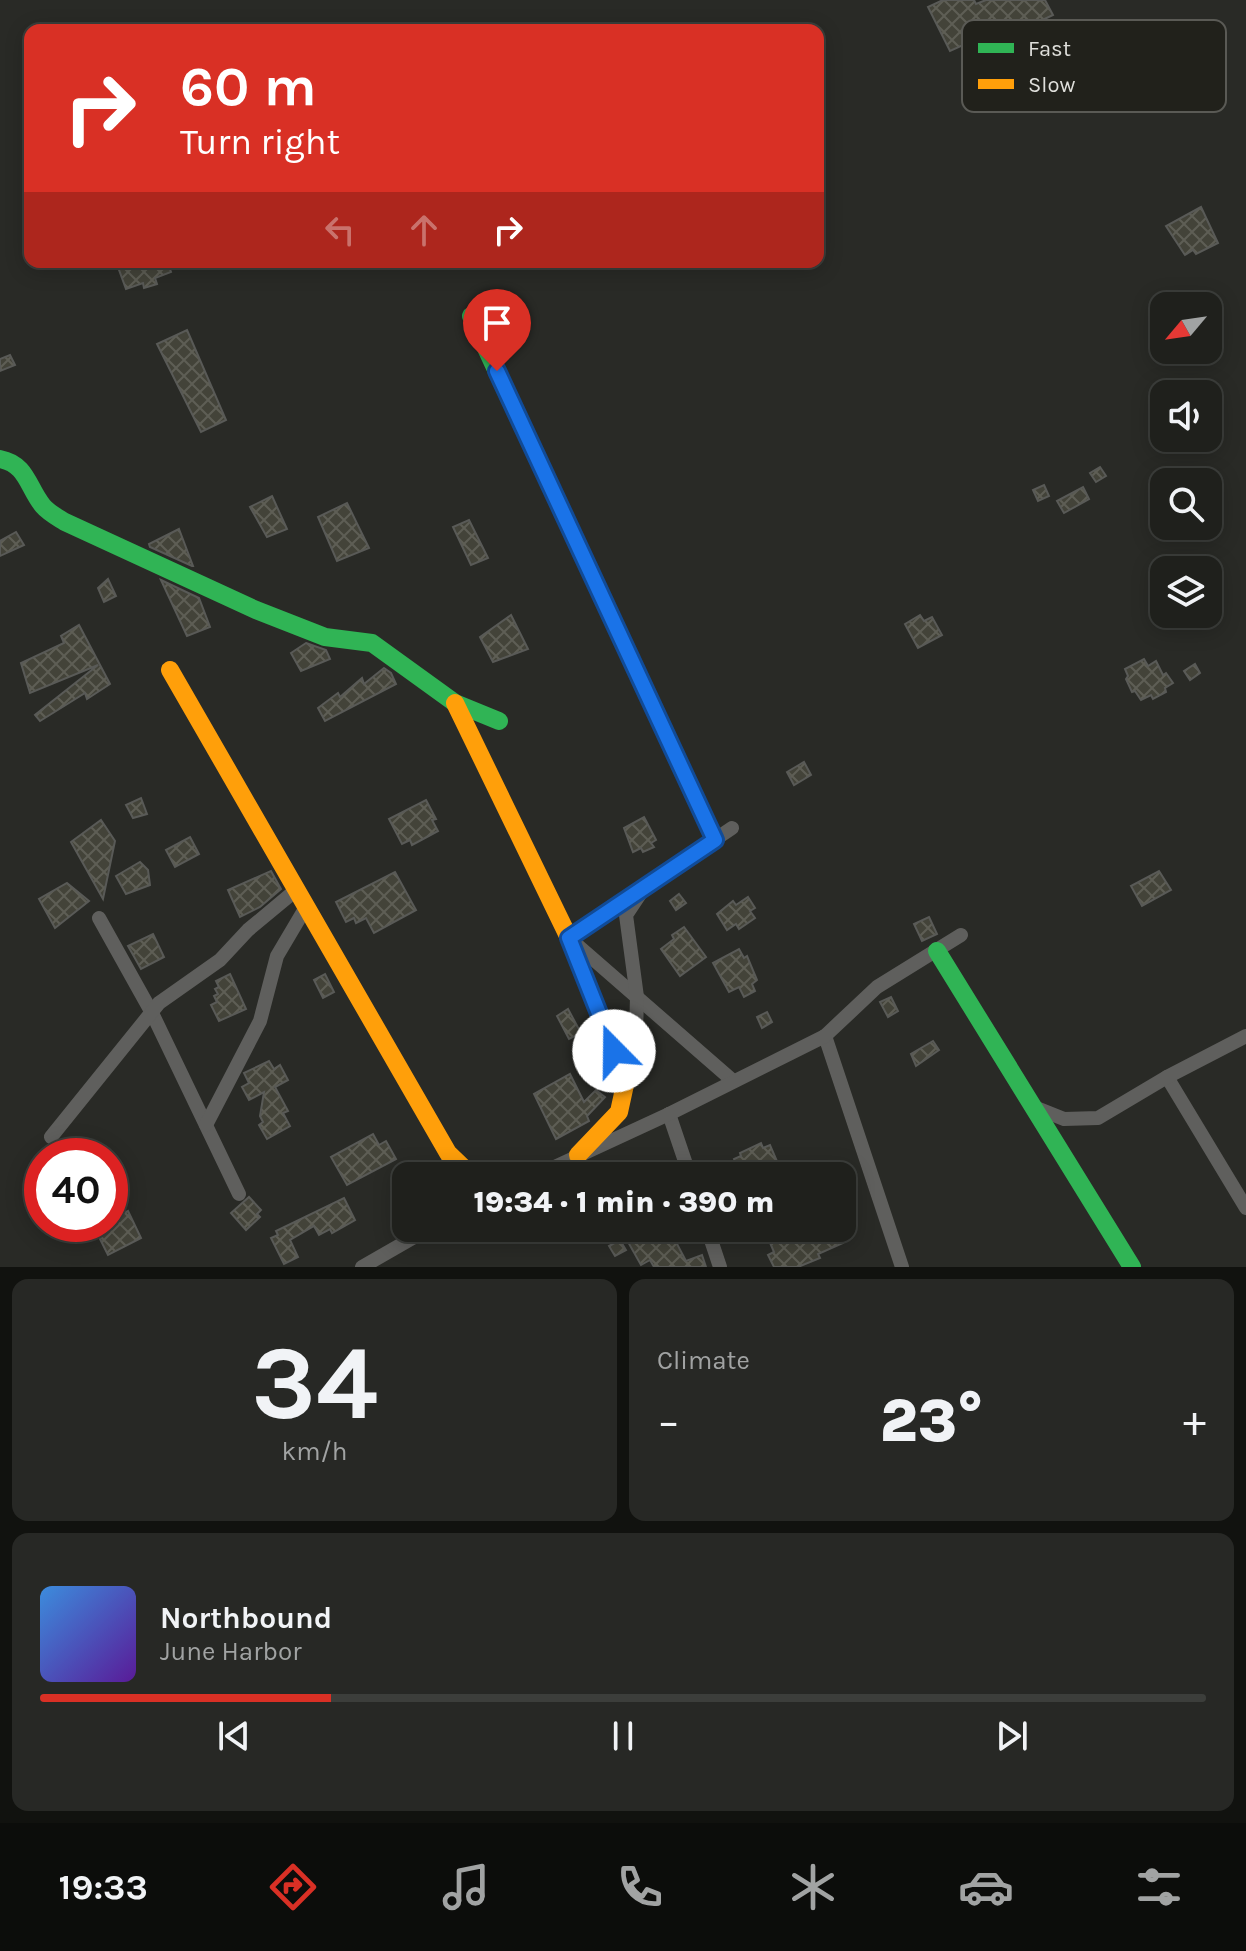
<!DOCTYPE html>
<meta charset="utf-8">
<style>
body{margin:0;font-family:Karla,sans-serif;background:#272825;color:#f1f3f6;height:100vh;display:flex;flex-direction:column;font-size:30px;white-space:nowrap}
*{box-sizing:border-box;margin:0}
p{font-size:26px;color:#a1a3a3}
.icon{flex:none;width:44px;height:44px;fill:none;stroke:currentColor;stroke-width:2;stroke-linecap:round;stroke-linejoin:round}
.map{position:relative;height:1267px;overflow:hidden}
.sheet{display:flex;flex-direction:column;gap:12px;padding:12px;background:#11120f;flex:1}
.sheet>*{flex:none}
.banner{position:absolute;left:24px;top:24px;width:800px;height:244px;border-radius:16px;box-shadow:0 4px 20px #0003,0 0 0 2px #3c3e3b;background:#d93025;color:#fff;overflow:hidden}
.needle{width:52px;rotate:241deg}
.fabs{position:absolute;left:1150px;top:292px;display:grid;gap:16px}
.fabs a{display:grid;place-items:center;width:72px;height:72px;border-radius:16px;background:#1f201c;box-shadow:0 4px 20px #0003,0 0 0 2px #3c3e3b;font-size:40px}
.speed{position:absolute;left:24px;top:1138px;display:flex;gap:16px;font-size:40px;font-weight:700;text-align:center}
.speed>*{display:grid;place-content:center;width:104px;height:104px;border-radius:50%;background:#1f201c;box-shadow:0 4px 20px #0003,0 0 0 2px #3c3e3b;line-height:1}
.speed .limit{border:12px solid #d22;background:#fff;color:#111}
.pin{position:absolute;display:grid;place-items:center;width:68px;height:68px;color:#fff;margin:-82px -34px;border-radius:50% 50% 50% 0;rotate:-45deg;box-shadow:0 0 8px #0007}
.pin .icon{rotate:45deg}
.me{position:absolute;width:88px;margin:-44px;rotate:338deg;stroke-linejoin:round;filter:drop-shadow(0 0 6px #0008)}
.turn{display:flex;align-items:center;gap:28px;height:168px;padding:0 24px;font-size:36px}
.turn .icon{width:104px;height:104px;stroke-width:2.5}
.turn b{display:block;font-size:56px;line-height:68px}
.lanes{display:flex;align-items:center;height:76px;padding:0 24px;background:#0003;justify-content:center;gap:40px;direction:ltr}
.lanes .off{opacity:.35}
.big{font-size:60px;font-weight:800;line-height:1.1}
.sheet .card{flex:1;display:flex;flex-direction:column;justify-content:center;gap:12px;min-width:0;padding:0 28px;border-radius:16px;background:#272825}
.sheet .dial{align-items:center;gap:0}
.dial b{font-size:104px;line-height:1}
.song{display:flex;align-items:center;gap:24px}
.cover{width:96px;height:96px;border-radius:12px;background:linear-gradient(135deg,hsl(210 70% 55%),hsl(270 70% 35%))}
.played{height:8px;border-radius:4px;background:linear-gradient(90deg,#d93025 25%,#3c3e3b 25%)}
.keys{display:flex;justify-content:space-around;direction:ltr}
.heat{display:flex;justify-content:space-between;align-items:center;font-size:44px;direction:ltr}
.sheet .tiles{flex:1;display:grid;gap:12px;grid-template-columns:1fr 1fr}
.card:last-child{grid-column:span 2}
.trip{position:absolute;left:392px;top:1162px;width:464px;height:80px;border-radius:16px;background:#1f201c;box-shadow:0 4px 20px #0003,0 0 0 2px #3c3e3b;font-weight:800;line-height:80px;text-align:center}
.tabs{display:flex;height:128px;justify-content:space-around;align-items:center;background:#0c0d0b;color:#a1a3a3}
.tabs .icon{width:56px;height:56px}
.tabs .current{color:#d93025}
.tabs b{font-size:36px;color:#f1f3f6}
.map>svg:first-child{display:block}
.building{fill:url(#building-cross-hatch);stroke:#595a57;stroke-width:2}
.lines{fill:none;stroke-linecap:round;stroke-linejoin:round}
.street{stroke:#5f5f5d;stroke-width:14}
.fast{stroke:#30b455;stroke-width:18}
.slow{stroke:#ff9f0a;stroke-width:18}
.route-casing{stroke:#114b97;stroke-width:20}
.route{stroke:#1a73e8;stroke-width:14}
.key{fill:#21211b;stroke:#5a5a55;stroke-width:2}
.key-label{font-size:22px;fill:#dfdfdb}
</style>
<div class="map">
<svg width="1246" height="1267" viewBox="0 0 1246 1267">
<defs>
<pattern id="building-cross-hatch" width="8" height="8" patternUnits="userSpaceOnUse" patternTransform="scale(2)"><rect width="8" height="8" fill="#434339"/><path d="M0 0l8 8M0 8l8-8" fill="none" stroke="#5e5e55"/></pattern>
</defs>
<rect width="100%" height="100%" fill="#292a26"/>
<g class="building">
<path d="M943 0H974L976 4 986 0H1045L1053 15 1019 31 1027 49 1004 62 987 30 969 37 970 42 950 51 928 7Z"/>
<path d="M1201 207 1218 243 1196 254 1193 250 1185 255 1166 226Z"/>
<path d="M132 262H167L171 272 155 278 157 284 144 288 143 283 126 289 118 267Z"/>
<path d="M187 330 226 420 201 432 157 344Z"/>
<path d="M10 355 15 365 0 371V359Z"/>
<path d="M1100 467 1106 476 1096 482 1090 473Z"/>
<path d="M1044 485 1049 496 1038 501 1033 490Z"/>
<path d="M1083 487 1089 499 1064 513 1057 501Z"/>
<path d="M272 496 287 529 267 537 250 507Z"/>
<path d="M347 503 369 548 337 561 318 517Z"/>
<path d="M469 520 488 558 471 565 453 527Z"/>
<path d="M179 529 193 566H192L150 547 149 544Z"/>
<path d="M16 532 24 545 0 556V541Z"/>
<path d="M108 579 116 596 104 602 98 588Z"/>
<path d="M161 580 199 598 210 627 187 636Z"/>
<path d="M511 615 528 649 493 662 480 637Z"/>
<path d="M920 615 924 621 932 617 942 635 918 648 905 624Z"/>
<path d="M79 625 110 684 87 699 85 693 40 721 35 715 98 665 30 693 21 663 64 643 61 636Z"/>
<path d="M306 643 326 650 330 659 301 671 291 653Z"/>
<path d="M1144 659 1148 666 1156 661 1163 675 1166 673 1173 683 1165 688 1166 692 1153 699 1151 695 1141 700 1135 691 1132 692 1126 679 1128 676 1125 669Z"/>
<path d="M1195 664 1200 673 1190 680 1184 671Z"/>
<path d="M384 668 391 673 396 684 325 721 318 708 338 693 340 697 362 678 364 684Z"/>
<path d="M804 762 811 775 794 785 787 772Z"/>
<path d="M141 798 147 814 133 818 126 805Z"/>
<path d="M426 800 436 819 432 820 438 831 412 845 410 840 402 844 389 819Z"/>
<path d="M644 817 656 840 651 843 654 847 643 852 641 848 633 852 624 828Z"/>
<path d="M101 820 115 841 103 899 71 842Z"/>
<path d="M190 837 199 854 175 867 166 850Z"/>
<path d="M140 862 148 870 150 885 126 894 116 876Z"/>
<path d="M271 871 281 889 260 907 240 917 228 890Z"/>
<path d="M1159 871 1171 890 1142 906 1131 886Z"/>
<path d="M395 872 416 910 374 933 366 918 356 923 354 918 346 922 336 902Z"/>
<path d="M67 883 89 901 55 928 39 899Z"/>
<path d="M679 894 686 903 676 910 670 901Z"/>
<path d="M748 897 755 908 750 911 755 918 739 929 736 924 727 930 717 914 733 901 736 905Z"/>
<path d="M929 917 937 934 922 941 914 924Z"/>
<path d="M684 927 706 957 680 976 661 949 674 939 672 935Z"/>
<path d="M153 934 164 957 141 969 128 946Z"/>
<path d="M739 949 744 958 747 956 757 980 752 984 755 991 744 997 739 987 729 992 713 963Z"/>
<path d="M230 974 246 1009 219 1021 211 1005 217 1002 214 996 218 994 215 989 219 987 216 981Z"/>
<path d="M325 974 334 992 323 998 314 980Z"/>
<path d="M891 997 898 1011 888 1017 880 1002Z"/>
<path d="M568 1009 581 1033 569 1039 557 1016Z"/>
<path d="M767 1012 772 1022 762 1028 757 1017Z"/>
<path d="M933 1041 939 1050 916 1066 911 1054Z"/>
<path d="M269 1061 274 1069 280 1065 288 1080 275 1087 288 1111 283 1113 290 1126 267 1139 259 1125 263 1122 260 1116 264 1092 249 1100 242 1087 249 1083 244 1073Z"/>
<path d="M570 1074 584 1102 596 1090 605 1097 587 1116 589 1121 556 1139 534 1094Z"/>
<path d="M373 1134 379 1145 386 1141 396 1159 347 1185 331 1157Z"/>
<path d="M761 1143 763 1148 770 1145 782 1173 775 1176H741L734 1159 741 1156 740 1153Z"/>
<path d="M249 1197 261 1210 257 1214 260 1217 246 1230 231 1213Z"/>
<path d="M344 1198 355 1220 332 1233 330 1229 319 1235 314 1226 290 1240 298 1257 284 1264 271 1238 278 1235 276 1231Z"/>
<path d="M110 1199 119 1216 128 1211 141 1238 108 1255 95 1229 110 1224Z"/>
<path d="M655 1228H697L698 1232 677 1244 686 1261 702 1255 706 1267H654L650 1260 641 1265 628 1242Z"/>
<path d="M791 1228 797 1238 820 1228H837L843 1243 818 1254 820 1258 798 1267H774L768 1255 774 1252 768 1238Z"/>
<path d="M620 1240 626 1250 615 1256 609 1246Z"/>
</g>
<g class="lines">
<g class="street">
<path d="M732 828 569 938 732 1080"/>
<path d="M99 918 152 1013 239 1194"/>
<path d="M825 1036 902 1267"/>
<path d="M1167 1077 1246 1208"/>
<path d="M626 1080 636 1034 637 997 626 915 640 894"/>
<path d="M1034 1107 1064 1119 1098 1118 1167 1077 1246 1036"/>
<path d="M669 1114 690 1176"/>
<path d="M206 1125 260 1021 277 956 306 907"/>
<path d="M51 1137 159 1003 220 960 248 930 296 890"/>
<path d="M448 1153V1176"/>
<path d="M535 1176 669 1114 825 1036 877 987 961 935"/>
<path d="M707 1228 720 1267"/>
<path d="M362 1267 430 1228"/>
</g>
<g class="fast">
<path d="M471 316 672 747"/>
<path d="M0 459C27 464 28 488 43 506 49 513 57 517 65 522L256 610 325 637 372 643 455 703 499 721"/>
<path d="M937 951 1132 1267"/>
</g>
<g class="slow">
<path d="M170 670 448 1153 472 1176"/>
<path d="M455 703 569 938 626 1080 619 1112 578 1155"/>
<path d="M672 747 715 840"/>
</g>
</g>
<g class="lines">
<defs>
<path id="route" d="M497 371 715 840 569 938 614 1051"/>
</defs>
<use href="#route" class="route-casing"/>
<use href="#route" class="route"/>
</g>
<rect x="962" y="20" width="264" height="92" rx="12" class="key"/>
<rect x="978" y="43" width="36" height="10" fill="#30b455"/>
<rect x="978" y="79" width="36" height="10" fill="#ff9f0a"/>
<g class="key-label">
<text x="1028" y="56">Fast</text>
<text x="1028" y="92">Slow</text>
</g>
</svg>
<div class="fabs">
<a><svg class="needle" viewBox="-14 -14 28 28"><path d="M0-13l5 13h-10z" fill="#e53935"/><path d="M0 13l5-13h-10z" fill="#a1a3a3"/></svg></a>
<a><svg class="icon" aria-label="sound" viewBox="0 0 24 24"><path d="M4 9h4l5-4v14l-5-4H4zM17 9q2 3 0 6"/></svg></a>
<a><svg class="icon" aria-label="search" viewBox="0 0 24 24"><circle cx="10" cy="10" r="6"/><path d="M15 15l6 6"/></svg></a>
<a><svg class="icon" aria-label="layers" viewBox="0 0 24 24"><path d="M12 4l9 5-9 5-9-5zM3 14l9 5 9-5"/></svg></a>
</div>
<div class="speed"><div class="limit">40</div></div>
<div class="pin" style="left:497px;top:371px;background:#d93025"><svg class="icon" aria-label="arrive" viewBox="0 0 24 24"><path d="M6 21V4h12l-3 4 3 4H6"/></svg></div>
<svg class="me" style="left:614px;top:1051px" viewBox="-20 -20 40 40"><circle r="19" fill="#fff"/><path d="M0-13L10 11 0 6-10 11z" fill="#1a73e8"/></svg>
<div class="trip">19:34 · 1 min · 390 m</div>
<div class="banner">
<div class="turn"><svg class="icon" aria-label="right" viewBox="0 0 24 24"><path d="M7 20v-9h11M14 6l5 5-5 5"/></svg><div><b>60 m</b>Turn right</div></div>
<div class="lanes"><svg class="icon off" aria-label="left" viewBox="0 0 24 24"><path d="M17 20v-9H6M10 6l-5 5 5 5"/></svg><svg class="icon off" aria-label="ahead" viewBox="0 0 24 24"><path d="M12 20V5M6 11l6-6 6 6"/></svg><svg class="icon" aria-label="right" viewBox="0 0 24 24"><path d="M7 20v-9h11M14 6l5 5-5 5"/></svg></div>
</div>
</div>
<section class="sheet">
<div class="tiles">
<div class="card dial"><b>34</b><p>km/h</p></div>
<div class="card"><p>Climate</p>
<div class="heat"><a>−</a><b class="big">23°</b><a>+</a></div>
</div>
<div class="card">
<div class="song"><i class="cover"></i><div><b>Northbound</b><p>June Harbor</p></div></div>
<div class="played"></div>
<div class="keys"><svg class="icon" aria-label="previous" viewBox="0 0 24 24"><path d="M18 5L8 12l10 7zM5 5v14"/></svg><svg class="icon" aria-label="pause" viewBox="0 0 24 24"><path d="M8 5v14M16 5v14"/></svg><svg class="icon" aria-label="next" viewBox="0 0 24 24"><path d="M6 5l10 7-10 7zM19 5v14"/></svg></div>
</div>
</div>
</section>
<nav class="tabs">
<b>19:33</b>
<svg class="icon current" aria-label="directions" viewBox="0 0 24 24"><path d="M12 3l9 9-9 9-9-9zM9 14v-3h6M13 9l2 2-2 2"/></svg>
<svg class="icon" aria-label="music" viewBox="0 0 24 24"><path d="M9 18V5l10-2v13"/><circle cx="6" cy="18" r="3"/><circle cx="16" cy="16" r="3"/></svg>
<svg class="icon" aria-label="phone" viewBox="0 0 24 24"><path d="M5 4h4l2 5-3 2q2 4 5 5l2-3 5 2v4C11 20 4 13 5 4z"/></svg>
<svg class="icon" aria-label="climate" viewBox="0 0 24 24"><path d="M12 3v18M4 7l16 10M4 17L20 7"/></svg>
<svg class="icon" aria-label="car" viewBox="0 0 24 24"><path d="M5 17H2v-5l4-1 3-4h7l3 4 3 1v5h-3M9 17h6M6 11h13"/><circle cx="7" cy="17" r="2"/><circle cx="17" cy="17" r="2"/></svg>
<svg class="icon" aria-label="filters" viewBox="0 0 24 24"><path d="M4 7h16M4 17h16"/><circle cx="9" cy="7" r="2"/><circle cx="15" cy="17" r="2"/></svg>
</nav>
